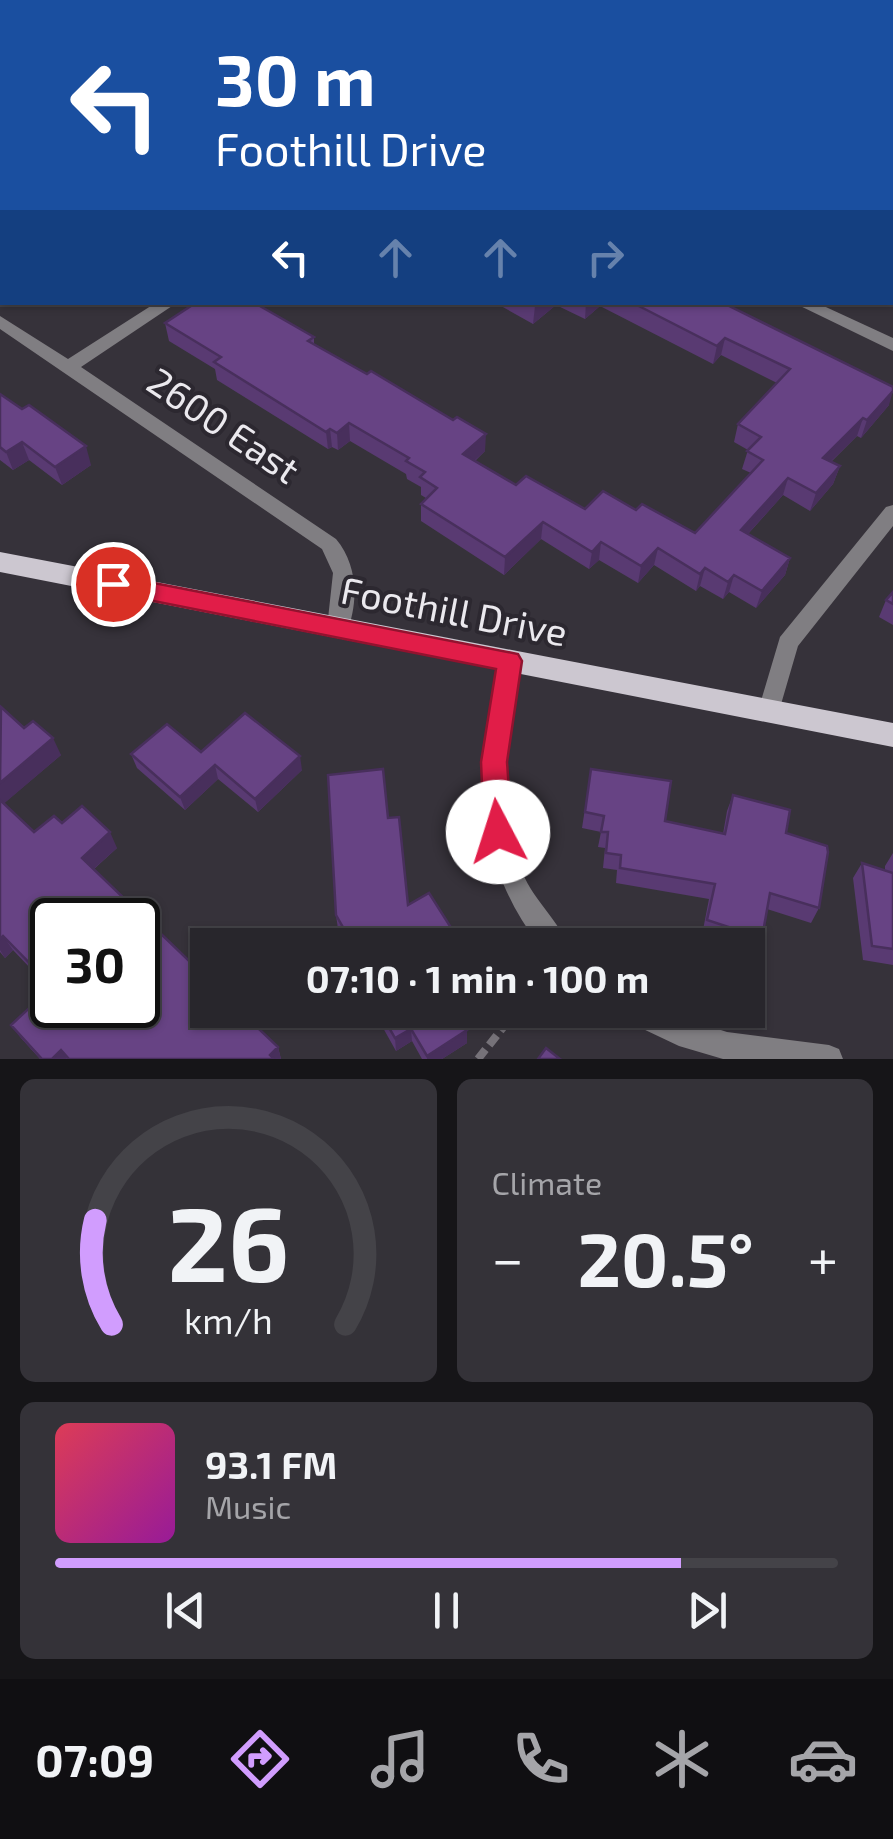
<!DOCTYPE html>
<meta charset="utf-8">
<style>
body{margin:0;font-family:"Exo 2",sans-serif;background:#343238;color:#f1f3f6;height:100vh;display:flex;flex-direction:column;font-size:38px;white-space:nowrap}
*{box-sizing:border-box;margin:0}
p{font-size:32px;color:#a5a5a9}
.icon{flex:none;width:55px;height:55px;fill:none;stroke:currentColor;stroke-width:2;stroke-linecap:round;stroke-linejoin:round}
.map{position:relative;height:1059px;overflow:hidden}
.panel{display:flex;flex-direction:column;gap:20px;padding:20px;background:#161518;flex:1}
.panel>*{flex:none}
.guide{position:absolute;left:0px;top:0px;width:895px;height:305px;box-shadow:0 2px 8px #0004,0 0 0 2px #444348;background:#1a4fa0;color:#fff;overflow:hidden}
.speed{position:absolute;left:30px;top:898px;display:flex;gap:20px;font-size:50px;font-weight:700;text-align:center}
.speed>*{display:grid;place-content:center;width:130px;height:130px;border-radius:50%;background:#28262c;box-shadow:0 2px 8px #0004,0 0 0 2px #444348;line-height:1}
.speed .limit{border:5px solid #111;border-radius:15px;background:#fff;color:#111}
.pin{position:absolute;display:grid;place-items:center;width:85px;height:85px;color:#fff;margin:-42px;border:5px solid #fff;border-radius:50%;box-shadow:0 2px 10px #0007}
.me{position:absolute;width:110px;margin:-55px;rotate:355deg;stroke-linejoin:round;filter:drop-shadow(0 0 8px #0008)}
.turn{display:flex;align-items:center;gap:35px;height:210px;padding:0 50px;font-size:45px}
.turn .icon{width:130px;height:130px;stroke-width:2.5}
.turn b{display:block;font-size:70px;line-height:85px}
.lanes{display:flex;align-items:center;height:95px;padding:0 50px;background:#0003;justify-content:center;gap:50px;direction:ltr}
.lanes .off{opacity:.35}
.big{font-size:75px;font-weight:700;line-height:1.1}
.panel .card{flex:1;display:flex;flex-direction:column;justify-content:center;gap:15px;min-width:0;padding:0 35px;border-radius:15px;background:#343238}
.panel .dial{align-items:center;gap:0}
.dial svg{height:260px;overflow:visible;fill:none;stroke:#444348;stroke-width:7;stroke-linecap:round;text-anchor:middle}
.dial text{fill:#f1f3f6;stroke:none}
.song{display:flex;align-items:center;gap:30px}
.cover{width:120px;height:120px;border-radius:15px;background:linear-gradient(135deg,hsl(350 70% 55%),hsl(300 70% 35%))}
.played{height:10px;border-radius:5px;background:linear-gradient(90deg,#d19dfe 80%,#444348 80%)}
.keys{display:flex;justify-content:space-around;direction:ltr}
.heat{display:flex;justify-content:space-between;align-items:center;font-size:55px;direction:ltr}
.panel .tiles{flex:1;display:grid;gap:20px;grid-template-columns:1fr 1fr}
.card:last-child{grid-column:span 2}
.trip{position:absolute;left:190px;top:928px;width:575px;height:100px;border-radius:0px;background:#28262c;box-shadow:0 2px 8px #0004,0 0 0 2px #444348;font-weight:700;line-height:100px;text-align:center}
.menu{display:flex;height:160px;justify-content:space-around;align-items:center;background:#100f12;color:#a5a5a9}
.menu .icon{width:70px;height:70px}
.menu .on{color:#d19dfe}
.menu b{font-size:45px;color:#f1f3f6}
.map>svg:first-child{display:block}
.lines{fill:none;stroke-linecap:round;stroke-linejoin:round}
.path{stroke:#767279;stroke-width:8;stroke-dasharray:12 6;stroke-linecap:butt}
.street{fill:#807e82;fill-rule:evenodd}
.secondary{stroke:#aba7ae;stroke-width:20}
.primary{fill:#ccc7d0;fill-rule:evenodd}
.wall{fill:#593a72}
.shaded-wall{fill:#482f5c}
.building{fill:#674384;stroke:#482f5c;stroke-width:2.5}
.route{fill:#e11d48;stroke:#92132f;stroke-width:2.5}
.labels{text-anchor:middle;stroke-width:8;stroke-linejoin:round;paint-order:stroke}
.street-label{font-size:38px;fill:#ebe9ee;stroke:#2c2830}
</style>
<div class="map">
<svg width="893" height="1059" viewBox="0 0 893 1059">
<rect width="100%" height="100%" fill="#36323a"/>
<g class="lines">
<path class="path" d="M478 1059 517 1010"/>
<g class="street">
<path d="M746 0H764L765 2H748Z"/>
<rect x="892" y="45" width="1" height="8"/>
<path d="M157 302H178L81 367 336 539C358 565 359 603 346 634L338 637 330 634 327 628 333 573 322 549 0 329V316L68 359Z"/>
<path d="M792 302H815L893 338V351Z"/>
<path d="M893 505V526L798 646 777 718 769 721 761 718 758 711 780 637 886 507Z"/>
<path d="M509 652 517 655 520 661C509 731 496 806 523 874 534 900 557 919 568 945H539C470 855 480 767 498 661L501 655Z"/>
<path d="M618 1010H659L727 1032 829 1045 839 1049 843 1059H723L679 1046 622 1019Z"/>
</g>
<g class="secondary">
<path d="M154 2 159 0"/>
<path d="M0 74 2 73"/>
</g>
<path class="primary" d="M0 552 893 723V747L0 572Z"/>
</g>
<g class="wall">
<path d="M853 0H893V13L892 2H860Z"/>
<path d="M2 207V238L0 237V209Z"/>
<path d="M494 302H721L889 405 861 438 857 436 831 462 840 466 833 484 810 511 783 495 748 534 790 558 785 575 756 608 729 592 723 599 700 586 696 591 654 565 638 583 599 560 589 569 541 539 504 575 421 521V504L426 498 421 495V487L407 479 406 474 350 441 338 450 332 447 328 449 217 380 215 369 169 341 165 323 314 337V344L485 451 475 461 516 485 585 509 636 510 695 533 751 473 742 469 748 450 734 442 738 424 777 383 721 355 713 364 600 306 585 319 556 305 533 324Z"/>
<path d="M0 394 91 465 62 485 29 460 13 470 0 460Z"/>
<path d="M893 592V625L879 617 886 600Z"/>
<path d="M0 708 61 755 4 803 34 832 62 823 117 848 94 869 278 1047 281 1059H40L21 1038 11 1025 50 989 13 950 5 958 0 952Z"/>
<path d="M201 752 302 770 258 812 218 779 185 810 137 768 131 754Z"/>
<path d="M591 769 665 821 723 834 727 811 733 795 786 833 819 908 811 923 767 909 762 938 756 953 748 950V945H732L702 935 709 899 616 883 617 870 603 868 605 848 598 847 601 832 582 828Z"/>
<path d="M388 818 408 905 345 941 338 929 336 915Z"/>
<path d="M893 853V965L863 960 853 878 862 863 885 870V866Z"/>
<path d="M373 1010H487L464 1025 467 1030V1043L442 1059H422L412 1041 396 1051Z"/>
</g>
<g class="shaded-wall">
<path d="M48 0H81V1L78 2H42Z"/>
<path d="M563 0H589L585 2H559Z"/>
<path d="M2 21V37L0 38V22Z"/>
<path d="M2 171V190L0 191V172Z"/>
<path d="M539 302H556V305L533 324 535 306Z"/>
<path d="M586 302H601L600 306 585 319Z"/>
<path d="M725 338 721 355 713 364 717 346Z"/>
<path d="M893 391 889 405 861 438 867 420Z"/>
<path d="M863 418 857 436 817 475 823 458Z"/>
<path d="M349 423 350 441 338 450 337 433Z"/>
<path d="M330 429 332 447 328 449 326 432Z"/>
<path d="M486 434 485 451 463 471V454Z"/>
<path d="M22 442 29 460 13 470 6 452Z"/>
<path d="M86 446 91 465 62 485 55 467Z"/>
<path d="M840 466 833 484 810 511 816 493Z"/>
<path d="M788 478 783 495 736 547 741 530Z"/>
<path d="M543 522 541 539 504 575 505 557Z"/>
<path d="M601 542 599 560 589 569 592 552Z"/>
<path d="M658 548 654 565 638 583 641 566Z"/>
<path d="M790 558 785 575 756 608 762 591Z"/>
<path d="M705 568 700 586 696 591 700 574Z"/>
<path d="M734 575 729 592 723 599 728 582Z"/>
<path d="M53 738 61 755 0 807V783Z"/>
<path d="M300 756 302 770 258 812 255 799Z"/>
<path d="M215 765 218 779 185 810 180 797Z"/>
<path d="M110 832 117 848 89 873 82 858Z"/>
<path d="M3 936 13 950 5 958 0 950V939Z"/>
<path d="M468 1010H487L458 1029 459 1016Z"/>
<path d="M411 1029 412 1041 396 1051 395 1038Z"/>
<path d="M467 1030V1043L442 1059H427V1056Z"/>
<path d="M278 1047 281 1059H271L270 1055Z"/>
<path d="M61 1050 67 1059H52Z"/>
</g>
<g class="building">
<path d="M0 0H48L42 2H2V21L0 22Z"/>
<path d="M257 0H395L402 2H263Z"/>
<path d="M458 0H563L559 2H453Z"/>
<path d="M2 97V171L0 172V99Z"/>
<path d="M2 207V223L0 222V209Z"/>
<path d="M197 302H253L314 337 308 341 367 374 371 371 453 420 457 417 486 434 463 454 516 485 526 476 585 509 603 491 636 510 642 504 695 533 763 460 747 451 761 437 738 424 790 369 725 338 717 346 631 302H721L893 387V391L867 420 863 418 823 458 840 466 816 493 788 478 741 530 790 558 762 591 734 575 728 582 705 568 700 574 658 548 641 566 601 542 592 552 543 522 505 557 421 504 437 488 420 477 425 472 406 461 409 458 349 423 337 433 330 429 326 432 214 362 221 357 165 323Z"/>
<path d="M0 394 22 409 29 405 86 446 55 467 22 442 6 452 0 447Z"/>
<path d="M893 592V604L886 600Z"/>
<path d="M1 707 24 728 33 721 53 738 0 783Z"/>
<path d="M245 713 300 756 255 799 215 765 180 797 131 754 167 724 201 752Z"/>
<path d="M383 769 388 818 399 817 408 905 429 893 462 945H343L342 943 349 938 336 915 328 775Z"/>
<path d="M591 769 671 781 665 821 725 834 733 795 790 810 786 833 827 846 828 852 819 908 770 893 762 938 707 920 715 884 620 868 621 855 606 853 608 832H601L604 816 585 812Z"/>
<path d="M0 800 34 832 54 816 62 823 82 806 110 832 82 858 208 979V1010H239L278 1047 270 1055 274 1059H69L61 1050 52 1059H42L11 1025 52 987V1005H138V920H52V986L3 936 0 939Z"/>
<path d="M862 863 893 873V949L872 946Z"/>
<path d="M379 1010H468L459 1016 467 1030 427 1056 411 1029 395 1038Z"/>
<path d="M546 1048 560 1059H538Z"/>
</g>
<path class="route" d="M113 575 518 654 522 661 507 762 512 832 508 841 498 845 488 841 484 832 481 762 496 669 113 593 104 591 101 584 104 577Z"/>
<g class="labels">
<g class="street-label">
<text transform="translate(223 426) rotate(34)" y="13">2600 East</text>
<text transform="translate(454 612) rotate(11)" y="13">Foothill Drive</text>
</g>
</g>
</svg>
<div class="speed"><div class="limit">30</div></div>
<div class="pin" style="left:113px;top:584px;background:#d93025"><svg class="icon" aria-label="arrive" viewBox="0 0 24 24"><path d="M6 21V4h12l-3 4 3 4H6"/></svg></div>
<svg class="me" style="left:498px;top:832px" viewBox="-20 -20 40 40"><circle r="19" fill="#fff"/><path d="M0-13L10 11 0 6-10 11z" fill="#e11d48"/></svg>
<div class="trip">07:10 · 1 min · 100 m</div>
<div class="guide">
<div class="turn"><svg class="icon" aria-label="left" viewBox="0 0 24 24"><path d="M17 20v-9H6M10 6l-5 5 5 5"/></svg><div><b>30 m</b>Foothill Drive</div></div>
<div class="lanes"><svg class="icon" aria-label="left" viewBox="0 0 24 24"><path d="M17 20v-9H6M10 6l-5 5 5 5"/></svg><svg class="icon off" aria-label="ahead" viewBox="0 0 24 24"><path d="M12 20V5M6 11l6-6 6 6"/></svg><svg class="icon off" aria-label="ahead" viewBox="0 0 24 24"><path d="M12 20V5M6 11l6-6 6 6"/></svg><svg class="icon off" aria-label="right" viewBox="0 0 24 24"><path d="M7 20v-9h11M14 6l5 5-5 5"/></svg></div>
</div>
</div>
<section class="panel">
<div class="tiles">
<div class="card dial"><svg viewBox="0 0 100 80">
<path d="M14 69A42 42 0 1 1 86 69"/>
<path d="M14 69A42 42 0 0 1 9 37" stroke="#d19dfe"/>
<text x="50" y="56" font-size="32" font-weight="700">26</text>
<text x="50" y="72" font-size="11">km/h</text>
</svg></div>
<div class="card"><p>Climate</p>
<div class="heat"><a>−</a><b class="big">20.5°</b><a>+</a></div>
</div>
<div class="card">
<div class="song"><i class="cover"></i><div><b>93.1 FM</b><p>Music</p></div></div>
<div class="played"></div>
<div class="keys"><svg class="icon" aria-label="previous" viewBox="0 0 24 24"><path d="M18 5L8 12l10 7zM5 5v14"/></svg><svg class="icon" aria-label="pause" viewBox="0 0 24 24"><path d="M8 5v14M16 5v14"/></svg><svg class="icon" aria-label="next" viewBox="0 0 24 24"><path d="M6 5l10 7-10 7zM19 5v14"/></svg></div>
</div>
</div>
</section>
<nav class="menu">
<b>07:09</b>
<svg class="icon on" aria-label="directions" viewBox="0 0 24 24"><path d="M12 3l9 9-9 9-9-9zM9 14v-3h6M13 9l2 2-2 2"/></svg>
<svg class="icon" aria-label="music" viewBox="0 0 24 24"><path d="M9 18V5l10-2v13"/><circle cx="6" cy="18" r="3"/><circle cx="16" cy="16" r="3"/></svg>
<svg class="icon" aria-label="phone" viewBox="0 0 24 24"><path d="M5 4h4l2 5-3 2q2 4 5 5l2-3 5 2v4C11 20 4 13 5 4z"/></svg>
<svg class="icon" aria-label="climate" viewBox="0 0 24 24"><path d="M12 3v18M4 7l16 10M4 17L20 7"/></svg>
<svg class="icon" aria-label="car" viewBox="0 0 24 24"><path d="M5 17H2v-5l4-1 3-4h7l3 4 3 1v5h-3M9 17h6M6 11h13"/><circle cx="7" cy="17" r="2"/><circle cx="17" cy="17" r="2"/></svg>
</nav>
